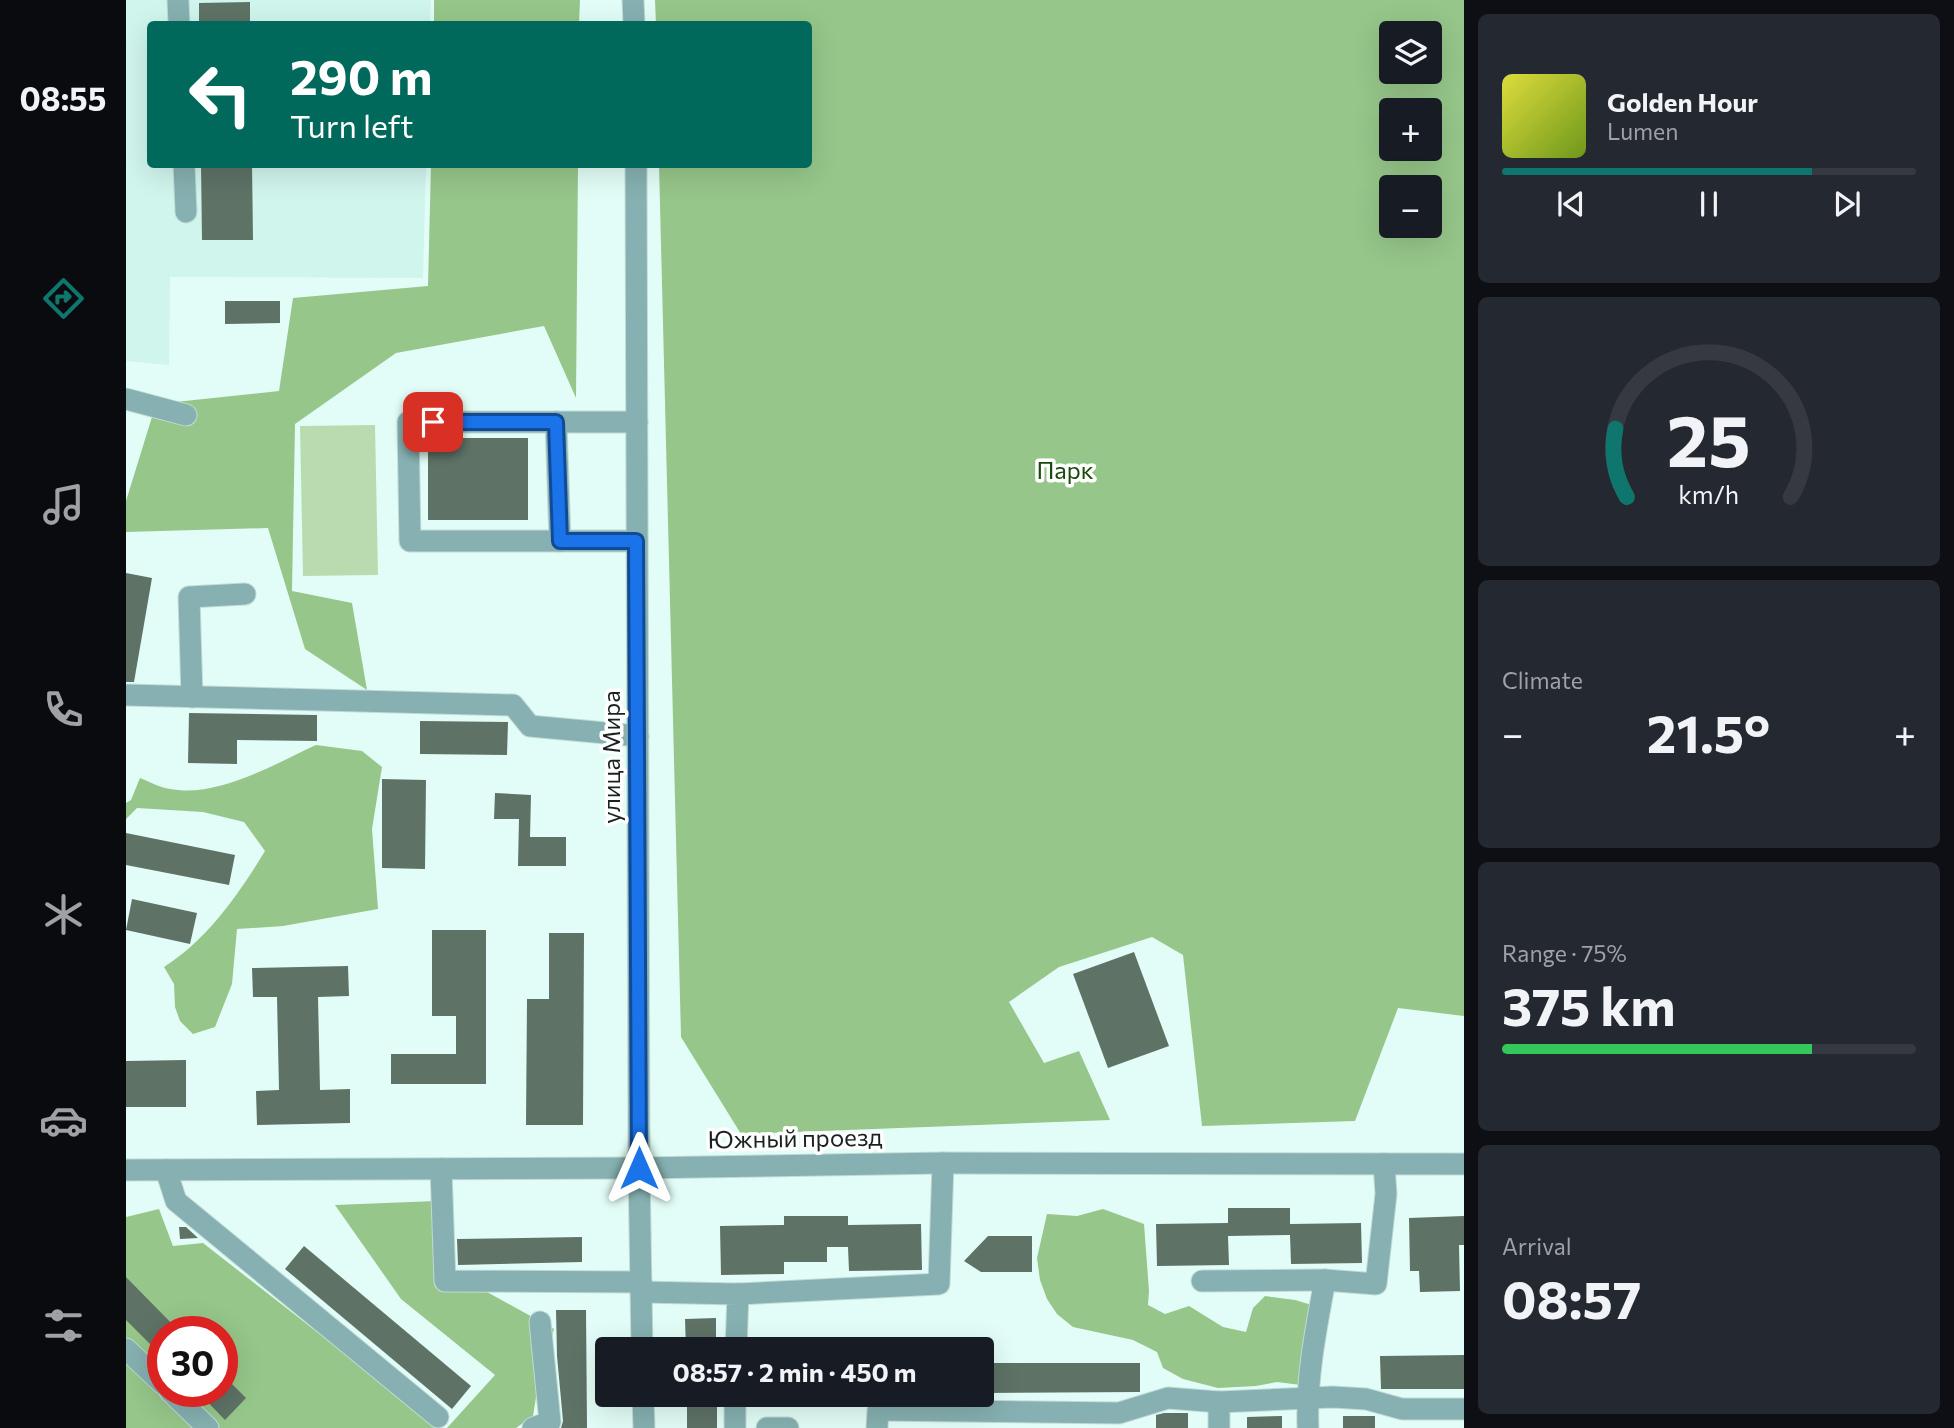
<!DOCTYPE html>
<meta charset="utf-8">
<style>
body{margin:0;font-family:Commissioner,sans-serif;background:#242831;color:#f1f3f6;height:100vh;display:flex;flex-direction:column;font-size:26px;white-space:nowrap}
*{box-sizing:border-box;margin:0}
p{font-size:23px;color:#9ea1a6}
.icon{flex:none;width:38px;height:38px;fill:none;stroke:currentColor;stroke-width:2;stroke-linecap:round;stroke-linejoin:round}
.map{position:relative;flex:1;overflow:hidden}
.panel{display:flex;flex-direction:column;gap:14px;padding:14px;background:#0d0f14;width:490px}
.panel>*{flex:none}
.banner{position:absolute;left:21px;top:21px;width:665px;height:147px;border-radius:7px;box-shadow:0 7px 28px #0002;background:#00695c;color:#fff;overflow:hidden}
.fabs{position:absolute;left:1253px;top:21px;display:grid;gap:14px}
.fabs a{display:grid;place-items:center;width:63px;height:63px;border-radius:7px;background:#171b24;box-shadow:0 7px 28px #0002;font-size:35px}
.speed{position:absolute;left:21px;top:1316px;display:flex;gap:14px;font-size:35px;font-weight:700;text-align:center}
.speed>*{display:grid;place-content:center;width:91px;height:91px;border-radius:50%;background:#171b24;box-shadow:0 7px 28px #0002;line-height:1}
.speed .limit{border:10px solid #d22;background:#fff;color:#111}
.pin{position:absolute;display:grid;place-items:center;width:60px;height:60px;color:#fff;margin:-30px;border-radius:14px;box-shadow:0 4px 10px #0006}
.me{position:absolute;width:77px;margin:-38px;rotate:0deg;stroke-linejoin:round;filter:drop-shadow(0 0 5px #0008)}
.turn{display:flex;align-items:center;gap:24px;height:147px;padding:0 28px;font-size:32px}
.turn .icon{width:91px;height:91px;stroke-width:2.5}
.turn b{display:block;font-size:49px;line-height:60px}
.big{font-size:52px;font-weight:700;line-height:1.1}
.panel .tile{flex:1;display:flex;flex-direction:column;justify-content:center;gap:10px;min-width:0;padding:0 24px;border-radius:10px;background:#242831}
.panel .dial{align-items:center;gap:0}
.dial svg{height:182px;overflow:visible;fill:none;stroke:#363941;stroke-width:7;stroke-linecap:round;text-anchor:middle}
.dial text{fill:#f1f3f6;stroke:none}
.song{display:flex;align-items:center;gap:21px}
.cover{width:84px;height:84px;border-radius:10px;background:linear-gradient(135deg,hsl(60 70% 55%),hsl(80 70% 35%))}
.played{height:7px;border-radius:4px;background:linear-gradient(90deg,#0f766e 75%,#363941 75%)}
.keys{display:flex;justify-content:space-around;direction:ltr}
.heat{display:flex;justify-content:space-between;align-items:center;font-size:38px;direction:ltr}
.charge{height:10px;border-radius:5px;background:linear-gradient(90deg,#34c759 75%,#363941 0)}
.trip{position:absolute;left:469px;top:1337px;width:399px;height:70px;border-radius:7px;background:#171b24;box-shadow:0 7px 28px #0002;font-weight:700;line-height:70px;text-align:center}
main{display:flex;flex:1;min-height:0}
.tabs{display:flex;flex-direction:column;width:126px;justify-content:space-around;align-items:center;background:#090b0e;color:#9ea1a6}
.tabs .icon{width:49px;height:49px}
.tabs .selected{color:#0f766e}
.tabs b{font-size:32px;color:#f1f3f6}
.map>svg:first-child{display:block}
.built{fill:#d0f5ec}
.green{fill:#b8dcaf}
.forest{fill:#96c689;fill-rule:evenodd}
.building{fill:#5e7266}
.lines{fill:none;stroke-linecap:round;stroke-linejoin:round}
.minor-casing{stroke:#c2dad5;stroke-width:23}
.minor{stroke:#86b0b1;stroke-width:21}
.route-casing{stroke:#114b97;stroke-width:18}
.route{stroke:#1a73e8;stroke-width:12}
.labels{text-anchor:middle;stroke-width:7;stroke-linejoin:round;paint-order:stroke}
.park-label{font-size:24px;fill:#1b490b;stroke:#fff}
.street-label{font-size:24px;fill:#182220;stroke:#fff}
</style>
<main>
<nav class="tabs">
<b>08:55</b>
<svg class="icon selected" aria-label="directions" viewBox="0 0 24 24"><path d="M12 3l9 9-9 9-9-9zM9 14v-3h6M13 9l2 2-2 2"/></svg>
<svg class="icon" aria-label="music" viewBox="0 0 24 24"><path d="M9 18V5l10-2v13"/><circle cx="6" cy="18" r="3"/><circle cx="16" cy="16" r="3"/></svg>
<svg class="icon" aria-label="phone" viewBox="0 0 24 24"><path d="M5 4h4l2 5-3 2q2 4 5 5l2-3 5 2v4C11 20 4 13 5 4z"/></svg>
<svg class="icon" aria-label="climate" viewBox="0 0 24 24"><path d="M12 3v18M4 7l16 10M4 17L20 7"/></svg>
<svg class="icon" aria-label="car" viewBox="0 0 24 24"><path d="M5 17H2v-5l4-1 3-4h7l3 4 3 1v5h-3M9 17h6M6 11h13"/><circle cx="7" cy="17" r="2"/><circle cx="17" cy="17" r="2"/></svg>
<svg class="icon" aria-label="filters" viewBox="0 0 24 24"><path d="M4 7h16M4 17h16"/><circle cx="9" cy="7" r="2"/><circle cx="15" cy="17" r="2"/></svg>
</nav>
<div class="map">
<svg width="1338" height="1428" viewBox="0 0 1338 1428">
<rect width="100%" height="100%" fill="#e2fdf7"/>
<path class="built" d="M0 0H305L304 24H24V164L300 165 297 278 44 277 43 365 0 361Z"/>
<path class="green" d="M249 425 252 575 177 576 174 426Z"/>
<g class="forest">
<path d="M308 0H454L453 24H308Z"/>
<path d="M529 0H1338V1016L1272 1008 1229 1121 1076 1126 1057 955 1026 937 933 967 883 1002 918 1063 953 1051 984 1120 615 1134 555 1037 533 165 682 164V24H530ZM1304 33V72H1265V33ZM1304 110V149H1265V110ZM1304 187V226H1265V187Z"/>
<path d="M305 165H452L450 398 418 326 270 353 169 424 166 591 226 603 241 690 179 649 142 528 0 532V501L30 404 153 391 167 298 302 286Z"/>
<path d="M190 745 236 751 256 767 246 829 252 909 157 926 111 929 106 984 89 1027 67 1034 54 1021 49 1007 48 984 38 967C81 940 113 894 139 851L118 822 77 812 11 808 0 819V803L5 800 14 778C24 782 35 788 45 789 91 798 149 764 190 745Z"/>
<path d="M310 1201 309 1287H352L428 1329 410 1397 407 1416 390 1428H321L369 1375 275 1299 209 1205Z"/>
<path d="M33 1209 47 1246 77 1243 314 1428H0V1217ZM37 1332H96V1391H37Z"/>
<path d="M977 1209 1018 1224 1023 1291 1022 1305 1039 1314 1063 1306 1097 1327 1120 1332 1127 1308 1139 1296 1169 1300 1196 1308 1175 1385 1151 1382 1130 1386 1092 1388 1057 1379 1037 1368 1031 1352 1007 1340 947 1327 931 1314 921 1299 914 1280 911 1258 921 1214 951 1216Z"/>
</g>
<g class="building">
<path d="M124 2V24H73V3Z"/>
<path d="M75 164H126L127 240H76Z"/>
<path d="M99 301H154V323L99 324Z"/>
<rect x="302" y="438" width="100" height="82"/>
<path d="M0 573 26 578 8 682H0Z"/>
<path d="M63 713 191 715V741L111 740V764L62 763Z"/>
<path d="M294 721 382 722 381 755 294 754Z"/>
<path d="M256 779 300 780 299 869 256 868Z"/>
<path d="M369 793 405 795 404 837H440V866H392L393 819H368Z"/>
<path d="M0 833 109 855 103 885 0 865Z"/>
<path d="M6 899 71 913 64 944 0 930Z"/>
<path d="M306 930H360V1084H265V1054H330V1016H306Z"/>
<path d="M423 933H458L457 1125H400L401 999H423Z"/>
<path d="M1008 952 1043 1046 982 1068 947 974Z"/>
<path d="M222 966 223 996 192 997 194 1090 224 1089V1123L131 1125 130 1091 153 1090 151 997H127L126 968Z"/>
<path d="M60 1060V1107H0V1061Z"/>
<path d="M1102 1208H1164V1224L1235 1223 1236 1263 1165 1264 1164 1235 1102 1236 1103 1265 1031 1266 1030 1224 1102 1223Z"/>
<path d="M658 1216H722V1225L795 1224 796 1270 723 1271 722 1247H701V1262H658V1274L595 1275 594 1226 658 1225Z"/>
<path d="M1338 1216V1245H1333L1334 1291 1294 1292 1293 1271H1284L1283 1218Z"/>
<path d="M53 1227H60L72 1238 54 1239Z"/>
<path d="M862 1236H906V1272H855L838 1261Z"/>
<path d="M456 1237V1262L332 1265 331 1239Z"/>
<path d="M178 1246 345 1386 326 1409 159 1269Z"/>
<path d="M0 1277 54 1332H37V1357L0 1320Z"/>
<path d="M430 1310H460L461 1428H435L437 1421 431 1356Z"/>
<path d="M590 1318V1349H560L559 1319Z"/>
<path d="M1338 1355V1389H1255L1254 1356Z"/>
<path d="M856 1363H1014V1392L856 1393Z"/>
<path d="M96 1374 120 1398 99 1420 71 1391H96Z"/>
<rect x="561" y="1395" width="30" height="33"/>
<path d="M1038 1413H1062V1428H1030V1415Z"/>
<path d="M1156 1416V1428H1121V1417Z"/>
<rect x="1217" y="1416" width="32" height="12"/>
</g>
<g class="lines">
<defs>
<g id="minor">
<path d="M52 0 53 24"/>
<path d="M507 0 508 24"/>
<path d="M58 164 60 212"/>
<path d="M510 164 513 1168 516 1349"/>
<path d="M0 399 60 415"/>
<path d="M430 422 434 541"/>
<path d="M510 541H284L282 422H511"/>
<path d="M0 695 387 705 404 726 512 736"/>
<path d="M66 697 63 597 119 594"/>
<path d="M315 1169 319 1281 515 1282"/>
<path d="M0 1170 513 1168 817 1163 1338 1164"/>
<path d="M40 1170 50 1201 312 1417"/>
<path d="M1076 1281 1199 1280"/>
<path d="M515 1292 612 1294 610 1349"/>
<path d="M612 1294 813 1284 817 1163"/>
<path d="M0 1349 37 1384"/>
<path d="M44 1391 82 1428"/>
<path d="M517 1395 518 1428"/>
<path d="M1093 1402V1428"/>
<path d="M407 1428 424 1422 414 1322"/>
<path d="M609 1428V1395"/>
<path d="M641 1428H662"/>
<path d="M751 1428 752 1410 993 1413 1042 1398 1093 1402 1207 1397 1240 1399 1276 1409H1338"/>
<path d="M1182 1428C1180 1378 1190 1329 1199 1280L1250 1284 1260 1194 1258 1164"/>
</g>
</defs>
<use href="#minor" class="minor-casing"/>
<use href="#minor" class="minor"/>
</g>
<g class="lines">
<defs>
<path id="route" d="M307 422H430L434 541H510L513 1168"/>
</defs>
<use href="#route" class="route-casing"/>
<use href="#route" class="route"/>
</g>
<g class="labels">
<g class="park-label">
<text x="939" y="479">Парк</text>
</g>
<g class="street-label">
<text transform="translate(486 757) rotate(-90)" y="8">улица Мира</text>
<text transform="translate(669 1139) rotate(-1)" y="8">Южный проезд</text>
</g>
</g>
</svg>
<div class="fabs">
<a><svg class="icon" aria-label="layers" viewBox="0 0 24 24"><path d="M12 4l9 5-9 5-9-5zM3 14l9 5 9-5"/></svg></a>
<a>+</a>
<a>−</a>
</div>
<div class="speed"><div class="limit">30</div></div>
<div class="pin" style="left:307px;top:422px;background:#d93025"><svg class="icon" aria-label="arrive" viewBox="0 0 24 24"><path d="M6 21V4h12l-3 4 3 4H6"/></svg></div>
<svg class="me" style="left:513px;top:1168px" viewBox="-20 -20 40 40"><path d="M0-17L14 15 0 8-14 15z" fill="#1a73e8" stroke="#fff" stroke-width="4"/></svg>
<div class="trip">08:57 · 2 min · 450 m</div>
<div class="banner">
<div class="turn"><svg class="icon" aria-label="left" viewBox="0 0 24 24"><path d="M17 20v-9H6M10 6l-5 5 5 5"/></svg><div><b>290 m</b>Turn left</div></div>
</div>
</div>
<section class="panel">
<div class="tile">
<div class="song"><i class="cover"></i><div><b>Golden Hour</b><p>Lumen</p></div></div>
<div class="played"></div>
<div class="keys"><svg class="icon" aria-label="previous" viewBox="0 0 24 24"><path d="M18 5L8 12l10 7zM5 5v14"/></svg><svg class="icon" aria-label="pause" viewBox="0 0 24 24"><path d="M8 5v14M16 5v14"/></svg><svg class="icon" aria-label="next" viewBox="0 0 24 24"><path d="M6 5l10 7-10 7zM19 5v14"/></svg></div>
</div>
<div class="tile dial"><svg viewBox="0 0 100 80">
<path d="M14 69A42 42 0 1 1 86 69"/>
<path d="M14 69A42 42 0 0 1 9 39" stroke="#0f766e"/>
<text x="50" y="56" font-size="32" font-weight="700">25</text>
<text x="50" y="72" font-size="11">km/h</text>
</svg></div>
<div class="tile"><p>Climate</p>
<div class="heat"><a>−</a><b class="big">21.5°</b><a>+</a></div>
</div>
<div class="tile"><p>Range · 75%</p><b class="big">375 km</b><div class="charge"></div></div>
<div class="tile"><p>Arrival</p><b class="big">08:57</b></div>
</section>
</main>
